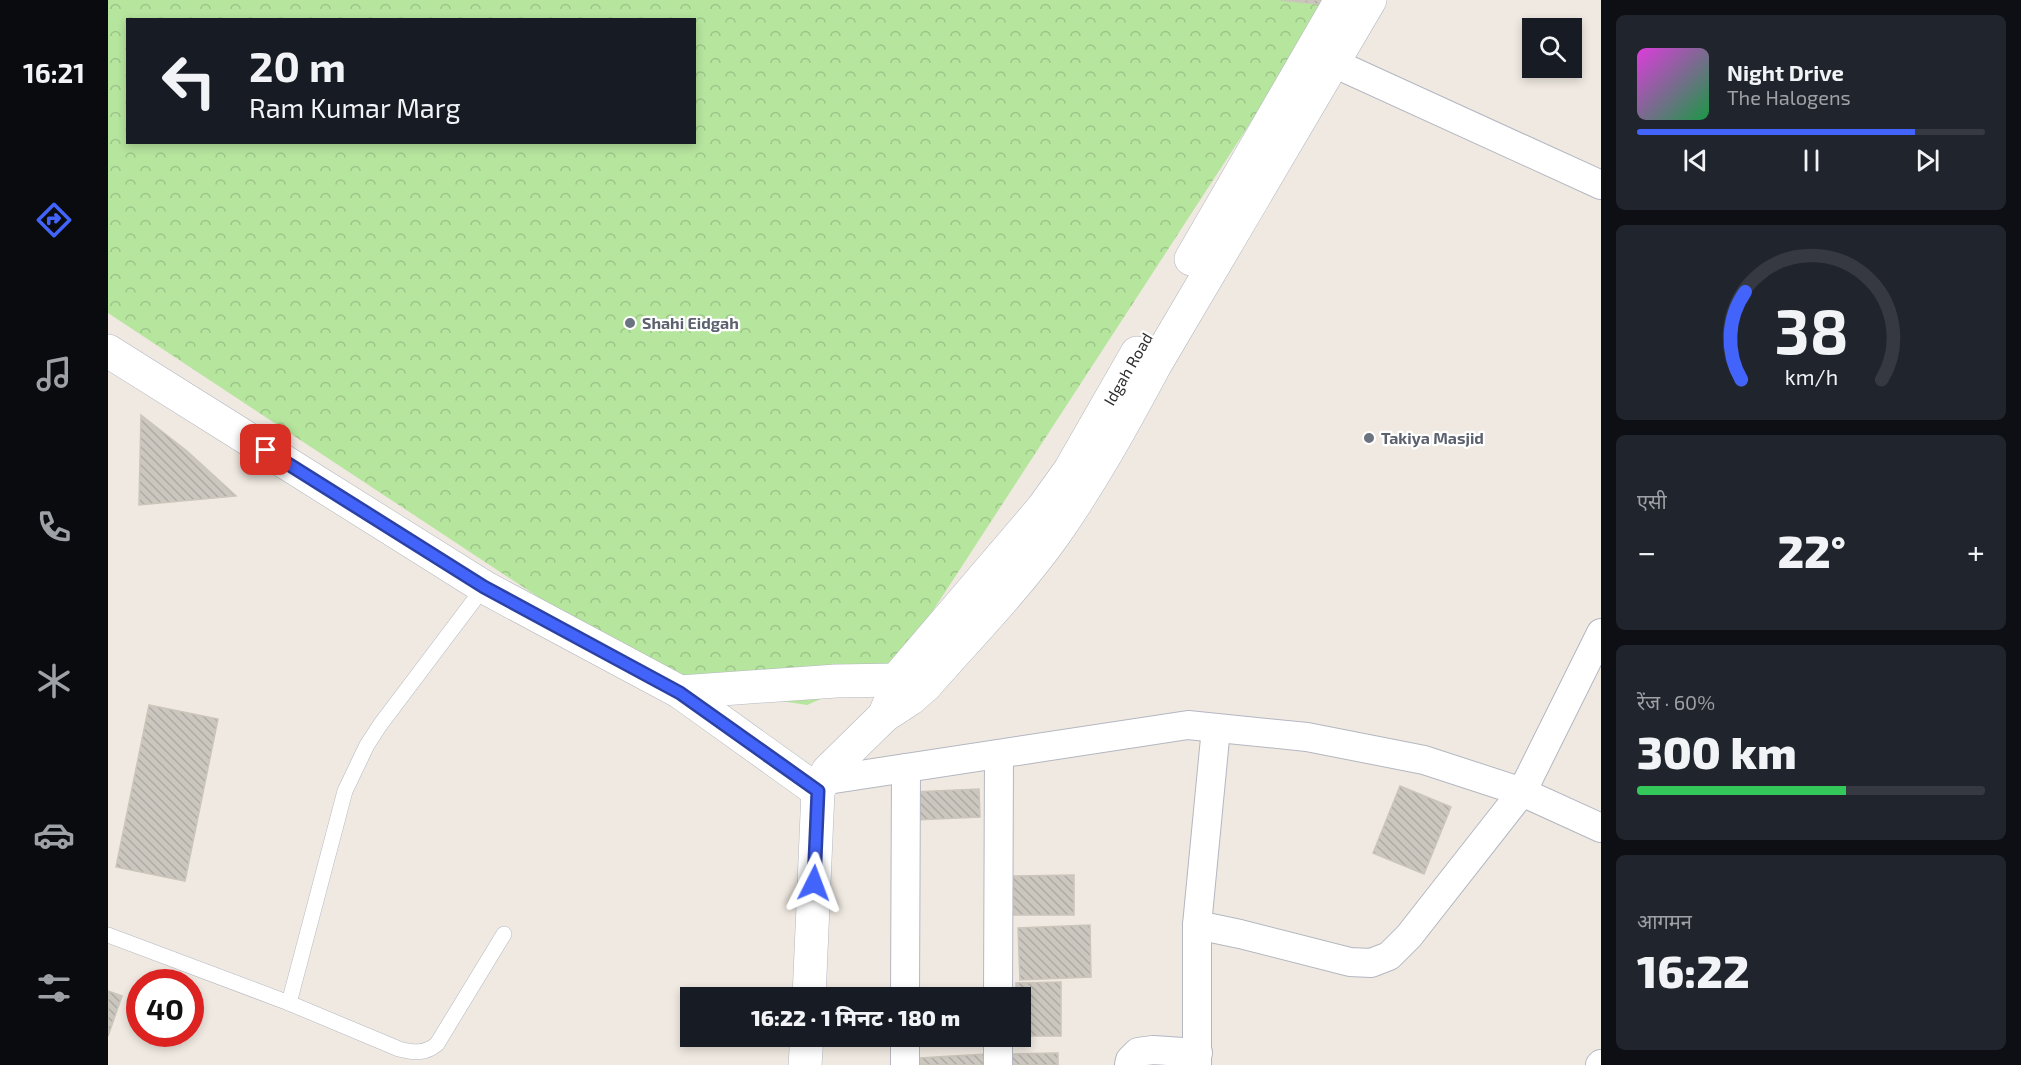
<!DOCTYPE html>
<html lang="hi">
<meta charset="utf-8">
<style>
body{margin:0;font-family:"Exo 2","Noto Sans Devanagari",sans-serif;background:#20242c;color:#f1f3f6;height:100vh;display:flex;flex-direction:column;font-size:22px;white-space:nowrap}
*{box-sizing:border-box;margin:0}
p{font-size:20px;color:#9ea1a6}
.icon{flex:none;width:33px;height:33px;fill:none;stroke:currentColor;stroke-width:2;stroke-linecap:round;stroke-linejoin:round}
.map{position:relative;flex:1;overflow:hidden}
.panel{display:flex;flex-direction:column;gap:15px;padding:15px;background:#0d0f14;width:420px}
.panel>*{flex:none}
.banner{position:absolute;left:18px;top:18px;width:570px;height:126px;border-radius:0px;box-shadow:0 3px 9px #0003;background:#171b24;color:#f1f3f6;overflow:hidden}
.buttons{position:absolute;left:1414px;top:18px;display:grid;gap:12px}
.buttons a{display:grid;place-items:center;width:60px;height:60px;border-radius:0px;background:#171b24;box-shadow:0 3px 9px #0003;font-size:30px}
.speed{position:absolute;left:18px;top:969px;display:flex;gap:12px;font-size:30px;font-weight:700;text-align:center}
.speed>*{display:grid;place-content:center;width:78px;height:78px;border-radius:50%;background:#171b24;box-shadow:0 3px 9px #0003;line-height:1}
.speed .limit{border:9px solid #d22;background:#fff;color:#111}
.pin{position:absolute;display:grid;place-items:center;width:51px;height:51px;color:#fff;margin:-26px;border-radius:12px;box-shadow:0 3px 9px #0006}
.me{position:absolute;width:66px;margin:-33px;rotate:3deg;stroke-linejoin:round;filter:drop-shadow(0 0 4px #0008)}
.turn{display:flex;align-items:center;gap:21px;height:126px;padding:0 24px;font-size:27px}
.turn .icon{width:78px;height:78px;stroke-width:2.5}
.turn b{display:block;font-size:42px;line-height:51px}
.big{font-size:45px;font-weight:800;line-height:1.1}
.panel .widget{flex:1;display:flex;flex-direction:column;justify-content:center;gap:9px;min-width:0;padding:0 21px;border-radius:9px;background:#20242c}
.panel .dial{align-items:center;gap:0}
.dial svg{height:156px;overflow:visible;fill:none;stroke:#363941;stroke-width:7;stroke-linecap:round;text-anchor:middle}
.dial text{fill:#f1f3f6;stroke:none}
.song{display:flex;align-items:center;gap:18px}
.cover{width:72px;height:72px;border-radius:9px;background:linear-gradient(135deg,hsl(300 70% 55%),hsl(140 70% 35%))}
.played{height:6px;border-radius:3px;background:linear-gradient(90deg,#4264fb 80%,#363941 80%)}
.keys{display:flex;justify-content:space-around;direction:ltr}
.heat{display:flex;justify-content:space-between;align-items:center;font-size:33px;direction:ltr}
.charge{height:9px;border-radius:4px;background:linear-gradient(90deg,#34c759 60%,#363941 0)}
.trip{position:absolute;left:572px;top:987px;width:351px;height:60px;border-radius:0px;background:#171b24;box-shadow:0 3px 9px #0003;font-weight:800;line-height:60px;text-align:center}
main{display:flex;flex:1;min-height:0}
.dock{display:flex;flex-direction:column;width:108px;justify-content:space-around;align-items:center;background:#090b0e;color:#9ea1a6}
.dock .icon{width:42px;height:42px}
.dock .active{color:#4264fb}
.dock b{font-size:27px;color:#f1f3f6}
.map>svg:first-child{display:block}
.park{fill:url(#park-crowns);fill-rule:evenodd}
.building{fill:url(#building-back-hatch);stroke:#cbc5ba;stroke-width:1.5}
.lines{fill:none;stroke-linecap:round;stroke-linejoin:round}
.service-casing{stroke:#b4b7c1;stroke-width:16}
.minor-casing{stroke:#b4b7c1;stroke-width:30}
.tertiary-casing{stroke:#b4b7c1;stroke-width:34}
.service{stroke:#fff;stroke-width:15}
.minor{stroke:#fff;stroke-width:28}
.tertiary{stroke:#fff;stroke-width:33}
.route-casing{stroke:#2b41a3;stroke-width:15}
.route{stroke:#4264fb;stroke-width:10}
.worship-dot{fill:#6b7280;stroke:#fff;stroke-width:2}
.labels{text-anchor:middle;stroke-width:4.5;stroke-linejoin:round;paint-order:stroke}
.worship-label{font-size:16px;font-weight:bold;fill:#5b616d;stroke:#fff;text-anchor:start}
.street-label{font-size:16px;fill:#2e2e2e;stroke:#fff}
</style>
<main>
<nav class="dock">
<b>16:21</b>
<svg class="icon active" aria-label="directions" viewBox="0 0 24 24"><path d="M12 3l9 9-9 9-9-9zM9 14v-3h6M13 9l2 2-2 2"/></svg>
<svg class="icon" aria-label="music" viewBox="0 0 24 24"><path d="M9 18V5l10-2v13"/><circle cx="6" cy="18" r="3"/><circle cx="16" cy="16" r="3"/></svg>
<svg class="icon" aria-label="phone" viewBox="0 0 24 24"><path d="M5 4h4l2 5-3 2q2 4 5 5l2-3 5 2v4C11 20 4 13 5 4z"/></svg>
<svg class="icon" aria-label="climate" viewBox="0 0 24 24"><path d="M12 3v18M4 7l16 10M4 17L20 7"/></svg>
<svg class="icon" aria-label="car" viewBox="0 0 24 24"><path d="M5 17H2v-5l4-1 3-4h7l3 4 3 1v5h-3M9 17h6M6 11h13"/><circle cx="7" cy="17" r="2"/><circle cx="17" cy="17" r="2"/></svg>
<svg class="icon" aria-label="filters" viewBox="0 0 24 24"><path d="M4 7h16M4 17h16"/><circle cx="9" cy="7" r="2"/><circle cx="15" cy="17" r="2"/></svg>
</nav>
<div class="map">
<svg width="1493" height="1065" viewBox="0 0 1493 1065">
<defs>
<pattern id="park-crowns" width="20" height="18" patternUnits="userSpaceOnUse" patternTransform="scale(1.5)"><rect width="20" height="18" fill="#b6e59e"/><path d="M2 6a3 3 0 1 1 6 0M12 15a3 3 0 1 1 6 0" fill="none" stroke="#9dc588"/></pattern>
<pattern id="building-back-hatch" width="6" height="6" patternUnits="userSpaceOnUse" patternTransform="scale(1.5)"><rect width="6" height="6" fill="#cbc7bf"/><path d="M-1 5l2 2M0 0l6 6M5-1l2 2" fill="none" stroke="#afaba4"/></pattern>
</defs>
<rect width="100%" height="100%" fill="#efe9e1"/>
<path class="park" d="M0 0H1173L1219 5 789 666 699 705 562 684 0 313ZM20 20H586V142H20Z"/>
<g class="building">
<path d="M1173 0H1220L1219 5Z"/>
<path d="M33 415 79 451 128 496 31 505Z"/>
<path d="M41 705 110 719 77 881 8 867Z"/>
<path d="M1292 786 1343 807 1316 874 1265 853Z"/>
<path d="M871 789 872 817 807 820 805 792Z"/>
<path d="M966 875V915H905V876Z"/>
<path d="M982 925 983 977 912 980 910 928Z"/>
<path d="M953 982V1036H912V998H908V983Z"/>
<path d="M0 991 14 996 0 1036Z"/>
<path d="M876 994V998H814V996Z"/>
<path d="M815 1036H877V1038L815 1039Z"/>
<path d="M950 1053V1065H902V1054Z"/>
<path d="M877 1054 878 1065H812V1058Z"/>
</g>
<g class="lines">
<defs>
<g id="service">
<path d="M0 935 181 1003 291 1049C306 1053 317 1054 329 1044L396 934"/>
<path d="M181 1003 237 791 259 745 272 725 376 587"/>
</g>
<g id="minor">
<path d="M1206 54 1493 185"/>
<path d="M713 781 1080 725 1199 737 1316 760 1414 792 1493 828"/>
<path d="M1089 925 1132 934 1242 962 1263 963 1281 956 1301 936 1414 792 1493 633"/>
<path d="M797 998 798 768"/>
<path d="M890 998 891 754"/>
<path d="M797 1065V1036"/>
<path d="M890 1065V1036"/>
<path d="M1021 1065 1022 1060 1030 1052 1045 1050 1090 1053"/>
<path d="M1089 1065V925L1108 728"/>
<path d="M1492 1065 1493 1064"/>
</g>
<g id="tertiary">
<path d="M1083 259 1233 0"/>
<path d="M0 351 376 587 572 692 710 791"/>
<path d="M572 692 728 681 790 680"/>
<path d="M776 716 794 673 934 509 962 470 1029 353"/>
<path d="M701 998 710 791 720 771 776 716 802 699 818 685C861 636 908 588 946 535 984 481 1016 423 1047 365L1262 0"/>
<path d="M697 1065 699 1036"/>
</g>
</defs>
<use href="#service" class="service-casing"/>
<use href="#minor" class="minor-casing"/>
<use href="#tertiary" class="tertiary-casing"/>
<use href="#service" class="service"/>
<use href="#minor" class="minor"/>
<use href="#tertiary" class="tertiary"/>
</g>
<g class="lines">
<defs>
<path id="route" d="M158 450 376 587 572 693 710 791 706 883"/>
</defs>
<use href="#route" class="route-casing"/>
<use href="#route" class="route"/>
</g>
<g class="worship-dot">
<circle cx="522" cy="323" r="6"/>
<circle cx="1261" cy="438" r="6"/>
</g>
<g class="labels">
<g class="worship-label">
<text x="534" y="329">Shahi Eidgah</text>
<text x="1273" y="444">Takiya Masjid</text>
</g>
<g class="street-label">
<text transform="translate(1020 369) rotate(-60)" y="6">Idgah Road</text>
</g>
</g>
</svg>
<div class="buttons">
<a><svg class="icon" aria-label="search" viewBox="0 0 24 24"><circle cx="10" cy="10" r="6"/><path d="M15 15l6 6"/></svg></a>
</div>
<div class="speed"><div class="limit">40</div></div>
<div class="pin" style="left:158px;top:450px;background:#d93025"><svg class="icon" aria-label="arrive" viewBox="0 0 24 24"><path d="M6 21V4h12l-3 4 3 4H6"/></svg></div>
<svg class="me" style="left:706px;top:883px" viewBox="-20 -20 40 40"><path d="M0-17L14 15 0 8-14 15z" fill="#4264fb" stroke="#fff" stroke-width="4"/></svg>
<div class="trip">16:22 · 1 मिनट · 180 m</div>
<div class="banner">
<div class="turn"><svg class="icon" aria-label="left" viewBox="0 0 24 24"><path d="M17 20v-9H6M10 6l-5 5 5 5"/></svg><div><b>20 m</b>Ram Kumar Marg</div></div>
</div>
</div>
<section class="panel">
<div class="widget">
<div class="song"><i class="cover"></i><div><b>Night Drive</b><p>The Halogens</p></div></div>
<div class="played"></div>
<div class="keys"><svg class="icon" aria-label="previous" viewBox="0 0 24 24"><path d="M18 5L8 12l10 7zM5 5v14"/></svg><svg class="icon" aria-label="pause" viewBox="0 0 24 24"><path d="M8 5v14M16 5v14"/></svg><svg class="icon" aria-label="next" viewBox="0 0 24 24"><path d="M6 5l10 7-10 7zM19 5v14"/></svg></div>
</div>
<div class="widget dial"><svg viewBox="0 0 100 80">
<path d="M14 69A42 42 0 1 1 86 69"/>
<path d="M14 69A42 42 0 0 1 16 24" stroke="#4264fb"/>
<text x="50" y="56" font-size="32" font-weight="700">38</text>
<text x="50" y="72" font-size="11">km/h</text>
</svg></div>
<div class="widget"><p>एसी</p>
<div class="heat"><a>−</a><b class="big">22°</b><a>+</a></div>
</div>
<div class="widget"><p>रेंज · 60%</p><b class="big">300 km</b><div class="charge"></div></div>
<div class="widget"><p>आगमन</p><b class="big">16:22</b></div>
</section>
</main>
